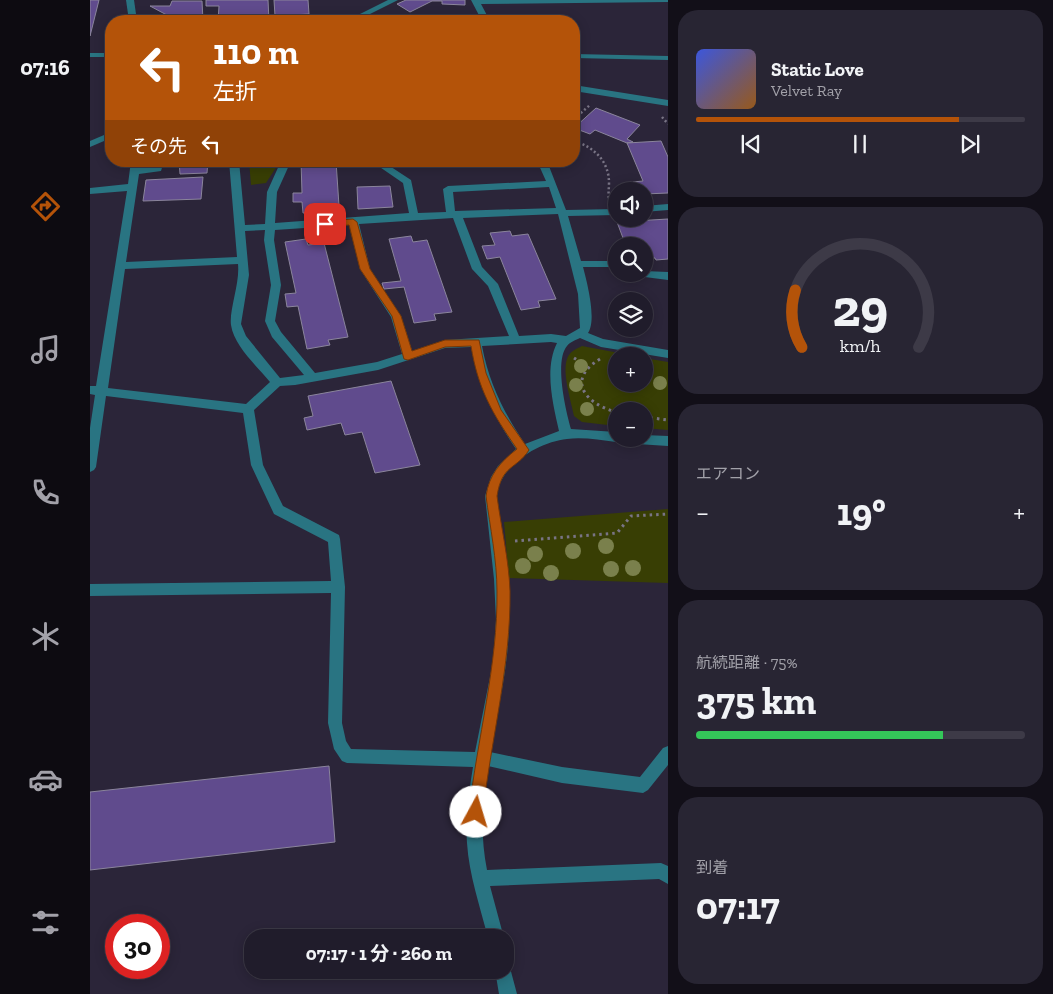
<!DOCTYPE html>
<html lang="ja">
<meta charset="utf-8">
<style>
body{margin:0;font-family:"Zilla Slab","Noto Sans JP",serif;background:#282533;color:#f1f3f6;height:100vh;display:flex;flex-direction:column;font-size:19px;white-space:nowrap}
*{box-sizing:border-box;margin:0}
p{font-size:16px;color:#a2a1a9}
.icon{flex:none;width:28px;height:28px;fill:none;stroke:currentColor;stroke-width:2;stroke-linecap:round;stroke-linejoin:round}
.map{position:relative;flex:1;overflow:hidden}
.sheet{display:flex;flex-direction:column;gap:10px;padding:10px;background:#120f18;width:385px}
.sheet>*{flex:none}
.guide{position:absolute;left:15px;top:15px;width:475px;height:152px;border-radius:20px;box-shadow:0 2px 12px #0003,0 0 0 1px #3d3a47;background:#b45309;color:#fff;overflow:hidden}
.fabs{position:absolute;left:518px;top:182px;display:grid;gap:10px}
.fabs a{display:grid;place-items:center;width:45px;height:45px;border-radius:50%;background:#201c2b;box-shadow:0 2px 12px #0003,0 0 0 1px #3d3a47;font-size:25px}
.speed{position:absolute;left:15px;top:914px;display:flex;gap:10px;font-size:25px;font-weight:700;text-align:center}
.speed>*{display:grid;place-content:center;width:65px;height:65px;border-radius:50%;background:#201c2b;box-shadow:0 2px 12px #0003,0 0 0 1px #3d3a47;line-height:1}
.speed .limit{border:8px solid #d22;background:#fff;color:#111}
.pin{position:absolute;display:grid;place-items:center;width:42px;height:42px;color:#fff;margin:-21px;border-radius:10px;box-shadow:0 2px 8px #0006}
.me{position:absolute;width:55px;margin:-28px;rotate:6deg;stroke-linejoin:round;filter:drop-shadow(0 0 4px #0008)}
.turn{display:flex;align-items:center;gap:18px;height:105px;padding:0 25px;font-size:22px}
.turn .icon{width:65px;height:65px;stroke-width:2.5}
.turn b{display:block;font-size:35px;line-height:42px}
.then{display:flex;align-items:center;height:48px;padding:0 25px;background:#0003;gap:10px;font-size:19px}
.big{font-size:38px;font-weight:700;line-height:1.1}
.sheet .widget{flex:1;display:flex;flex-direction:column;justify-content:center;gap:8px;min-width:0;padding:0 18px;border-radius:20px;background:#282533}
.sheet .dial{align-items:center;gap:0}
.dial svg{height:130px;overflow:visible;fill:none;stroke:#3d3a47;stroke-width:7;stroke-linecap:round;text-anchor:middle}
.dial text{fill:#f1f3f6;stroke:none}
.song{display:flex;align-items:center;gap:15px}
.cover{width:60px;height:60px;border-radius:8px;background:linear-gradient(135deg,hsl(230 70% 55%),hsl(30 70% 35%))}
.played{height:5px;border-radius:2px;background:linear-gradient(90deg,#b45309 80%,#3d3a47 80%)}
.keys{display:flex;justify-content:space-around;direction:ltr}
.heat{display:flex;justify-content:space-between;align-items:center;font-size:28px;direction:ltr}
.charge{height:8px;border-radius:4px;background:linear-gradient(90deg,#34c759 75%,#3d3a47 0)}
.trip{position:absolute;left:154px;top:929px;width:270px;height:50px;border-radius:20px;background:#201c2b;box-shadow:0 2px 12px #0003,0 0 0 1px #3d3a47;font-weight:700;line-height:50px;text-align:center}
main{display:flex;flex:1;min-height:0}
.dock{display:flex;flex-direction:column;width:90px;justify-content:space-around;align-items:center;background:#0d0b11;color:#a2a1a9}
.dock .icon{width:35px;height:35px}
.dock .active{color:#b45309}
.dock b{font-size:22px;color:#f1f3f6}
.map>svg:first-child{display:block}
.green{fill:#383e04}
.building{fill:#604b8d;stroke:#8b859c}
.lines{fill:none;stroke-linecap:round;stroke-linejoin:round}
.path-far1{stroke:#797485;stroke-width:2.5;stroke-dasharray:2 2.5;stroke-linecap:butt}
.path{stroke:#797485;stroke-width:3;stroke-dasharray:2.5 4;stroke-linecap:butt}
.minor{fill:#297482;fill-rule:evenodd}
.tree{fill:#7a804c}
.route{fill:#b45309;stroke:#753606}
</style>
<main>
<nav class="dock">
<b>07:16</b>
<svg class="icon active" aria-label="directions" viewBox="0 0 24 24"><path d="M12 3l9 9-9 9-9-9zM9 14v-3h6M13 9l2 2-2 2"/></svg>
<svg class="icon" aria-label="music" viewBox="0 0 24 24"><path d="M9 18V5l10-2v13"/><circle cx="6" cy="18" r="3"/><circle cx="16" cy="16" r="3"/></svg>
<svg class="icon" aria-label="phone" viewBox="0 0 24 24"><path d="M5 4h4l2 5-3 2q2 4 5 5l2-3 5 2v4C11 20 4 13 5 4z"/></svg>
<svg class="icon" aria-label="climate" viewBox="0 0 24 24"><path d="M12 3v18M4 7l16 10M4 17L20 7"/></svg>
<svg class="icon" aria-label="car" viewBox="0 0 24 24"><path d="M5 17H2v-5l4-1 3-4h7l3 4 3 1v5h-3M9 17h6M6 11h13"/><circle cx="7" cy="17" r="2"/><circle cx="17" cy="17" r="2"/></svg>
<svg class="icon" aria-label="filters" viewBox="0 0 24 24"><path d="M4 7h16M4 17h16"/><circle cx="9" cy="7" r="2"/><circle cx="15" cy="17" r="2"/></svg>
</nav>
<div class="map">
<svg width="578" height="994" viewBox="0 0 578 994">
<rect width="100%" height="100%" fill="#2b2539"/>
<g class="green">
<path d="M159 161H187V166L176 183 161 185Z"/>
<path d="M492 346 545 356H526V384H554V358L578 362V430L554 428V411H526V426L492 422 484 416C481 401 472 373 477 359 479 352 486 349 492 346Z"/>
<path d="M578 509V583L419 578 414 522Z"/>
</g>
<g class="building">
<path d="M0 0H9L0 36Z"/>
<path d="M116 0H178L179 21H128L129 6H116Z"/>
<path d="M184 0H218L219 14 185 16Z"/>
<path d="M316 0H375V5L352 4V1H342L320 12 307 4Z"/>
<path d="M82 1H112L113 21H88L60 6H80Z"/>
<path d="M506 108 550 125 537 139 543 142 537 143 505 130 500 134 484 128Z"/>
<path d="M571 141 578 157V193L554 194V191H547L543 182 553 181 537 143Z"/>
<path d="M89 161H118L117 173 90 174Z"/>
<path d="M211 161H246L249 206 233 207V212L213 213 212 202H203V193H212Z"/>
<path d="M113 177 111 199 53 201 56 180Z"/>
<path d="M300 186 303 207 268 209 267 187Z"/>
<path d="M578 219V259L566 260 565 258H554V246H536L527 222Z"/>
<path d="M420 231 422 236 438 234 466 299 448 301 450 307 431 310 410 257 397 259 392 246 405 245 400 233Z"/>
<path d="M321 236 323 242 337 240 362 312 344 314 346 320 324 323 314 287 294 289 292 283 311 281 299 239Z"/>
<path d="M216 239 218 245 234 243 258 337 238 340 240 345 217 349 208 306 197 307 195 294 206 293 195 242Z"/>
<path d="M301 381 330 465 285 473 272 432 255 435 251 423 217 430 214 418 223 416 218 396Z"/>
<path d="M239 766 245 842 0 870V792Z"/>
</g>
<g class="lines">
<g class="path-far1">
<path d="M572 117 578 124"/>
<path d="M484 119 500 105"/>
<path d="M484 141C504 147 519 161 519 183 519 189 518 193 519 199"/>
</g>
<g class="path">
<path d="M484 358 498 367"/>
<path d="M510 359C475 380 496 404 526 412"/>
<path d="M554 417 578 420"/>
<path d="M425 541 527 533 541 516 578 514"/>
</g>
<g class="minor">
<path d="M36 0H44L47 21H39Z"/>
<path d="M298 0H308L266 21H256Z"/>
<path d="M381 0H578V2L391 4 400 21H392Z"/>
<rect x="0" y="53" width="21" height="4"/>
<path d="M484 54 578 56V60L484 58Z"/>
<path d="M484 85 578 100V106L484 91Z"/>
<path d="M21 132V138L0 147V141Z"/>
<path d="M41 161H51L50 168 64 166V161H74L71 171 49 174 36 262 147 257 139 161H149L155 225 175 224 177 192 191 161H201L187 192 185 223 319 213 313 183 281 161H292L321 180 328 213 356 212 353 189 358 186 456 181 447 161H457L476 210 526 209V215L478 216 491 261H526V267H493C497 282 507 320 498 333L513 339 578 350V358L511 347 490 338C486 340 480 342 477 346 464 361 476 412 481 429L526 432V439H531L526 442C510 440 493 437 477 439 449 442 410 465 407 495 406 508 411 524 413 537 417 564 420 592 419 620 419 665 408 708 400 752L472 767 550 777 573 748 578 746V765L558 790 553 793 472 783 398 766C392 801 390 835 397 870L571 863 578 866V884L569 879 400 886 414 938H398C390 906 379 875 377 843 375 818 379 792 383 767L257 763 252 761 244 749 238 723 241 593 0 596V584L241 581 238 542 184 514 161 465 153 413 16 396 6 467 4 470 0 472V428L5 395 0 394V386H6L37 191 0 194V188L38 184ZM459 187 466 208 365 211 363 192ZM468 214 488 294 490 328 476 336 461 334 429 336 408 284 392 267 373 218ZM363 218 382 269 398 286 419 336 355 340 322 351 311 316 280 269 269 224ZM259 225 270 269 301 317 312 354 287 362 225 373 191 332 185 321 191 285 184 240 185 230ZM175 230 174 240 181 285 175 321 182 337 214 375 190 378 156 336 151 324 159 275 155 231ZM148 264C150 284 139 309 141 325 144 346 167 366 180 382L156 404 18 388 35 269ZM461 342 467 343C454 369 463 404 469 431L435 444C414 413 399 383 392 346ZM381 347C388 385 404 417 426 449L408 466 401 477 395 496 404 579 406 620 403 662 385 752 261 749 256 741 252 723 255 587 250 539 249 535 193 506 173 465 164 410 190 386 205 385 288 370 355 348Z"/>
<path d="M578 204V210L554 212V206Z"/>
<path d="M554 271 578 272V280L547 276 546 274H554Z"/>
<path d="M554 435 578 436V446L547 444 541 439H554Z"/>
<path d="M415 962 419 964 427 994H409L405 970H415Z"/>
</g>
</g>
<g class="tree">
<circle cx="491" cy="366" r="7"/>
<circle cx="570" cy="383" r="7"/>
<circle cx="486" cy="385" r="7"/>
<circle cx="497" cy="409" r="7"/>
<circle cx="516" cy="546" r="8"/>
<circle cx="483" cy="551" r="8"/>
<circle cx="445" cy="554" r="8"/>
<circle cx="433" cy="566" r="8"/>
<circle cx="543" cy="568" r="8"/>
<circle cx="521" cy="569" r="8"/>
<circle cx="461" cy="573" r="8"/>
</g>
<path class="route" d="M263 219 267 222 280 269 311 316 322 351 355 340H389L396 373 411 410 439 450C426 470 412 464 407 496 411 527 419 560 420 591 421 665 401 739 393 812L391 817 386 820 381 817 379 812C387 739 408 665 407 591 407 560 400 527 396 496 399 475 410 462 427 449 402 413 388 389 381 346L355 347 318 360 314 359 302 316 270 269 259 225 235 227 230 224 235 221Z"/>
</svg>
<div class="fabs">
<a><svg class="icon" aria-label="sound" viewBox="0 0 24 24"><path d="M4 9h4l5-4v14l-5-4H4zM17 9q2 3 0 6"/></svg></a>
<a><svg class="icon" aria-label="search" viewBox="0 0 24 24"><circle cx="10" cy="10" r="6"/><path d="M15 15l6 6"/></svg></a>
<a><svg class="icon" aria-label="layers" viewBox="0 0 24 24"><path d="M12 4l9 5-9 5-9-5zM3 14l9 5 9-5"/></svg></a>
<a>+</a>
<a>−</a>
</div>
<div class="speed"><div class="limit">30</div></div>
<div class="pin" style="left:235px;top:224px;background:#d93025"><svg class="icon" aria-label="arrive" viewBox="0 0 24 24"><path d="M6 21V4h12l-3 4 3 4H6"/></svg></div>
<svg class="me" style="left:386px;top:812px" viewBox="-20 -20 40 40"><circle r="19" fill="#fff"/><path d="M0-13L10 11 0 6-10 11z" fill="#b45309"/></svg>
<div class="trip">07:17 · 1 分 · 260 m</div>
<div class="guide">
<div class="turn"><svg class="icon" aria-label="left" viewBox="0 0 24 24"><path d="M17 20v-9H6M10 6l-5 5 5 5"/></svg><div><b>110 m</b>左折</div></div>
<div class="then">その先<svg class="icon" aria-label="left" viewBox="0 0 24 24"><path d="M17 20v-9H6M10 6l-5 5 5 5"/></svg></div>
</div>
</div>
<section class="sheet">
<div class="widget">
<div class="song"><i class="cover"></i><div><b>Static Love</b><p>Velvet Ray</p></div></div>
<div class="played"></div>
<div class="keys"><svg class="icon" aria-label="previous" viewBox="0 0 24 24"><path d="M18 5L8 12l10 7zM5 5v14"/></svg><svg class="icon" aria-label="pause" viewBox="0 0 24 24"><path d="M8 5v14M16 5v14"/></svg><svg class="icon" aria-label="next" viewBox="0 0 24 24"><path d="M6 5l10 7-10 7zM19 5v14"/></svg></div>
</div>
<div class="widget dial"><svg viewBox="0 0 100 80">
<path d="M14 69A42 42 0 1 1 86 69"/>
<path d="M14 69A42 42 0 0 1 10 34" stroke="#b45309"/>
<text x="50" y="56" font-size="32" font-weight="700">29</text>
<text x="50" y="72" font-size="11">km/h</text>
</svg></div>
<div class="widget"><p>エアコン</p>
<div class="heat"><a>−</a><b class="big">19°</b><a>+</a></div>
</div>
<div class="widget"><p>航続距離 · 75%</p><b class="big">375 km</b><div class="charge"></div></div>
<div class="widget"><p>到着</p><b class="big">07:17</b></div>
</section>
</main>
